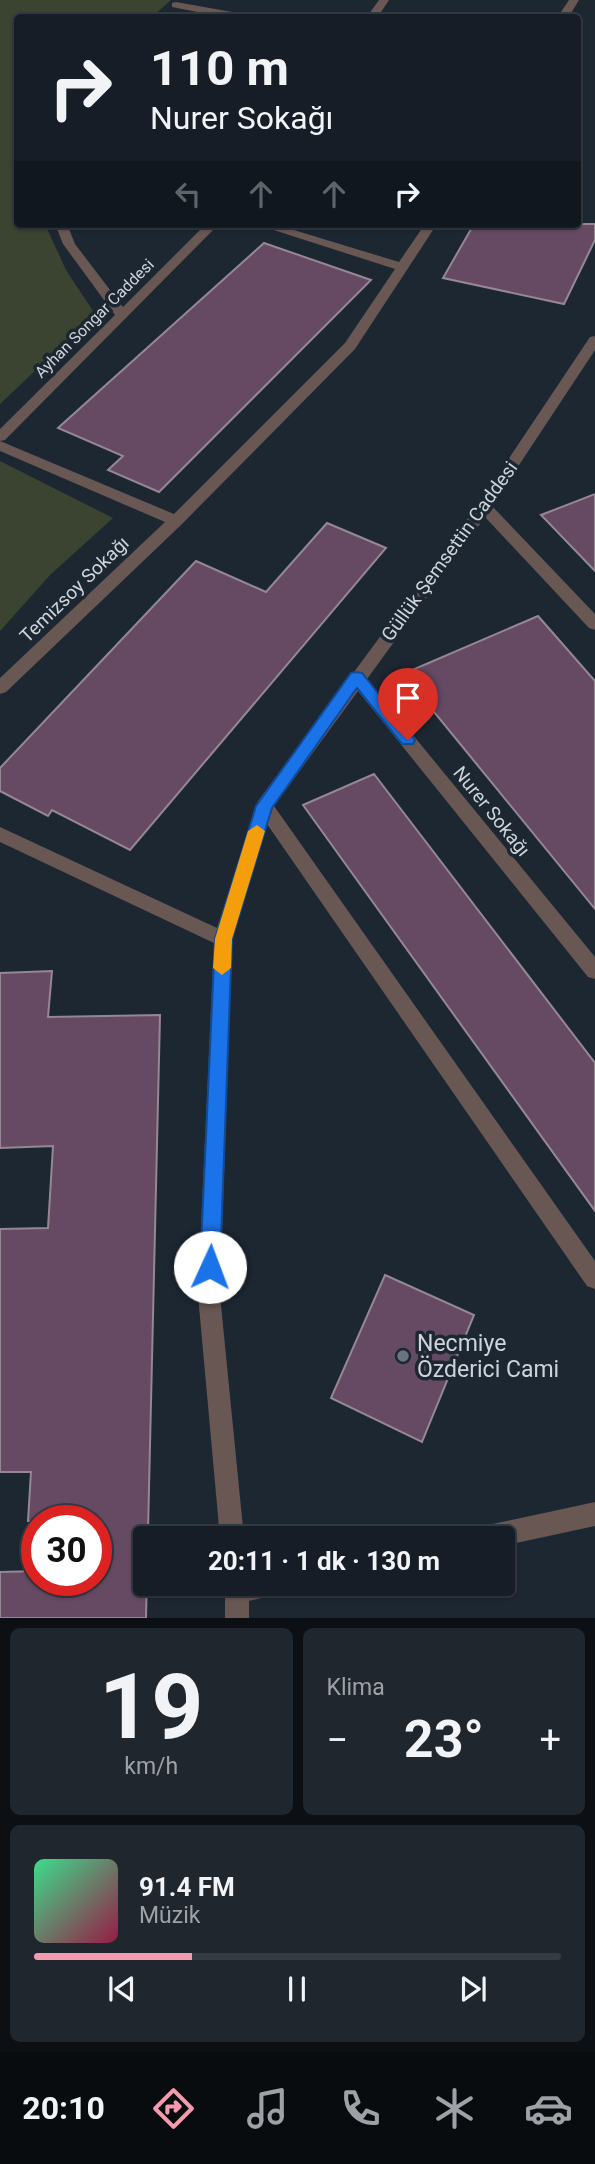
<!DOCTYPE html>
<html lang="tr">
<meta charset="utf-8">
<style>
body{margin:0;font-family:Roboto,sans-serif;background:#1f262e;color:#f1f3f6;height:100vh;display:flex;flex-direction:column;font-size:26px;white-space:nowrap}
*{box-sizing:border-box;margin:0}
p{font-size:23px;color:#9ea2a7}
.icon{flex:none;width:38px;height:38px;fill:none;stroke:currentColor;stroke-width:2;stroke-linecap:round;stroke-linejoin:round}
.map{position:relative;height:1618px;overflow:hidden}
.sheet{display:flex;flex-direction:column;gap:10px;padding:10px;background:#0c1015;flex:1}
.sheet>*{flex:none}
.banner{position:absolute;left:14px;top:14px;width:567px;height:214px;border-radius:7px;box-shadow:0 2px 5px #0004,0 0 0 2px #353b43;background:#161d26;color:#f1f3f6;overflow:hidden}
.speed{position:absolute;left:21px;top:1505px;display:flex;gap:14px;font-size:35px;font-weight:700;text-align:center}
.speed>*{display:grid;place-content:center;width:91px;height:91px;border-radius:50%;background:#161d26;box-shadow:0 2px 5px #0004,0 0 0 2px #353b43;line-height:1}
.speed .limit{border:10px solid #d22;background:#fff;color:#111}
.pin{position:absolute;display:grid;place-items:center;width:60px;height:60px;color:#fff;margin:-72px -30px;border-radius:50% 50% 50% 0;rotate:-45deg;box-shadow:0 0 7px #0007}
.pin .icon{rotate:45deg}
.me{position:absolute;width:77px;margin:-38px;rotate:2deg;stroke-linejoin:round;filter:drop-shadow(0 0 5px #0008)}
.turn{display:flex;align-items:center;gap:24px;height:147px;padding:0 21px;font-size:32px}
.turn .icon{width:91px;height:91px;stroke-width:2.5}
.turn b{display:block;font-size:49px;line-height:60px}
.lanes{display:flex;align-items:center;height:66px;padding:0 21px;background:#0003;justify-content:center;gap:35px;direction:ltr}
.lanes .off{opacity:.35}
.big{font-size:52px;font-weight:700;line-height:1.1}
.sheet .card{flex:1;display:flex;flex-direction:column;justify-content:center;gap:10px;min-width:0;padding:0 24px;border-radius:10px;background:#1f262e}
.sheet .dial{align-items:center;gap:0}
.dial b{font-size:91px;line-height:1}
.song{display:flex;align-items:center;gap:21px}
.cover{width:84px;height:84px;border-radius:10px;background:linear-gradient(135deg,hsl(150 70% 55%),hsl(340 70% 35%))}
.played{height:7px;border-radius:4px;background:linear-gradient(90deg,#f39aac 30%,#353b43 30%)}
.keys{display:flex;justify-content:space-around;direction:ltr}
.heat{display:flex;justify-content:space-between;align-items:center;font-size:38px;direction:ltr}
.sheet .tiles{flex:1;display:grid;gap:10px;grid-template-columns:1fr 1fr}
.card:last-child{grid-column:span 2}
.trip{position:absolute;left:133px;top:1526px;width:382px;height:70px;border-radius:7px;background:#161d26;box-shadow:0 2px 5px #0004,0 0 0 2px #353b43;font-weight:700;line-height:70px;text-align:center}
.tabs{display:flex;height:112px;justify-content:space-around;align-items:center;background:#090c0f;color:#9ea2a7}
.tabs .icon{width:49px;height:49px}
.tabs .on{color:#f39aac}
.tabs b{font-size:32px;color:#f1f3f6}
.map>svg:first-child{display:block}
.green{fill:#3a4430}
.building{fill:#664a64;stroke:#958793;stroke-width:2}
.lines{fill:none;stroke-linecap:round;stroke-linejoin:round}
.street{fill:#695754;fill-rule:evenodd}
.route{fill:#1a73e8;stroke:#114b97;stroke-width:2}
.slow{fill:#f59e0b}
.worship-dot{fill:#6b7280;stroke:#1d2732;stroke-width:2.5}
.labels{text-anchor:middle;stroke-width:7;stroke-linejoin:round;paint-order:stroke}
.far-street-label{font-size:16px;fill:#cdd4db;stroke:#1d2732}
.street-label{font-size:19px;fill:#cdd4db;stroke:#1d2732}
.near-poi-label{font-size:23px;fill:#cdd4db;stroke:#1d2732;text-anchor:start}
</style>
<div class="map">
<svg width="595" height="1618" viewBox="0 0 595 1618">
<rect width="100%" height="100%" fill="#1d2732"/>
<g class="green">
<path d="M0 0H171L152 17 18 18V224H45L66 270 95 314 0 404Z"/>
<path d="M0 461 113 518 50 575 0 631Z"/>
</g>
<g class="building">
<path d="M474 224H595V240L564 304 443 278Z"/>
<path d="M264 243 371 280 159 492 108 470 123 456 58 428Z"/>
<path d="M595 494V571L541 515Z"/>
<path d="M327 523 386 548 130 850 52 810 48 816 0 791V768L196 561 266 592Z"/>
<path d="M538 616 595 681V909L403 674Z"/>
<path d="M374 774 595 1063V1211L303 805Z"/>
<path d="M52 971 48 1017 160 1015 146 1618H0V1572L37 1571V1580H96V1521H28L31 1472H0V1229L48 1228 53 1146 0 1148V973Z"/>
<path d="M385 1275 474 1315 422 1442 331 1398Z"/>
</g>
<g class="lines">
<g class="street">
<path d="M379 0H389L377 18H366Z"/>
<path d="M569 0H579L568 18H557Z"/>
<path d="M176 2 249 15 254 18H228L172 7V3Z"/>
<path d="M55 224H67L75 244 123 307 206 224H219L5 440 0 441 174 514 345 343 395 269 255 224H274L399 262 425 224H437L355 349 181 525 6 692 0 694V678L165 522 0 451V429L115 315 63 244Z"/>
<path d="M595 336V350L492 506 595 614V630L589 628 485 517 367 679 595 957V979L588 977 358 691 274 806 595 1261V1289L587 1286 267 824 232 939 220 1295 244 1538H220L198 1295 214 943 0 842V827L217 928 258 801 349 679 350 673 354 672 479 503 590 337Z"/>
<path d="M595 1502V1526L502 1546V1538H471L475 1530 483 1526Z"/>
<path d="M225 1584H285L282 1593 249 1601V1618H225Z"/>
</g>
</g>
<path class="route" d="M356 672 362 673 415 740 413 744H402L357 688 272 808 232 939 220 1267 217 1274 210 1277 203 1274 200 1267 215 939 256 806 351 673Z"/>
<path class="slow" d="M257 825 265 831 232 939 231 968 222 975 213 968 215 939 248 831Z"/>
<circle class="worship-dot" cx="403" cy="1356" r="7"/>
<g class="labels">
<g class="far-street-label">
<text transform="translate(94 318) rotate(-45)" y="6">Ayhan Songar Caddesi</text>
</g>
<g class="street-label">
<text transform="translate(449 551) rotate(-54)" y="7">Güllük Şemsettin Caddesi</text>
<text transform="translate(74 589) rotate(-44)" y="7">Temizsoy Sokağı</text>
<text transform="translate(492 811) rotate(51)" y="7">Nurer Sokağı</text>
</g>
<g class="near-poi-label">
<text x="417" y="1351">Necmiye<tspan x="417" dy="26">Özderici Cami</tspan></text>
</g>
</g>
</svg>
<div class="speed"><div class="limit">30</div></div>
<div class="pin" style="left:408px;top:740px;background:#d93025"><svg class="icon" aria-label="arrive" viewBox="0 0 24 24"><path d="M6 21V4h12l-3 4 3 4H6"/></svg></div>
<svg class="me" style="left:210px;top:1267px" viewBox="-20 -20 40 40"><circle r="19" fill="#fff"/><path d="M0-13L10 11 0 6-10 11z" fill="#1a73e8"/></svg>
<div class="trip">20:11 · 1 dk · 130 m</div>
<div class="banner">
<div class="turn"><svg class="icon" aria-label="right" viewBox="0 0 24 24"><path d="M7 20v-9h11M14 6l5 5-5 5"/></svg><div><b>110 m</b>Nurer Sokağı</div></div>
<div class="lanes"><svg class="icon off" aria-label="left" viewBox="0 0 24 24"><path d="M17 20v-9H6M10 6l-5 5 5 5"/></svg><svg class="icon off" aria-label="ahead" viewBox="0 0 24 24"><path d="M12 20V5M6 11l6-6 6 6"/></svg><svg class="icon off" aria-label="ahead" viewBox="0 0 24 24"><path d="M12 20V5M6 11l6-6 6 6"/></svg><svg class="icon" aria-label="right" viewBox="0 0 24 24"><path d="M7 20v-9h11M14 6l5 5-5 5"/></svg></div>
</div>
</div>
<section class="sheet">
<div class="tiles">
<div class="card dial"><b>19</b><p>km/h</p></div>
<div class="card"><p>Klima</p>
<div class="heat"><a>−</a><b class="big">23°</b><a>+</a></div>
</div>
<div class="card">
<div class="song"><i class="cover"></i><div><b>91.4 FM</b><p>Müzik</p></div></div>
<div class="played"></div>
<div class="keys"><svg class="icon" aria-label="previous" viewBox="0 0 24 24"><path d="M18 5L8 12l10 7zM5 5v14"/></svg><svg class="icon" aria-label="pause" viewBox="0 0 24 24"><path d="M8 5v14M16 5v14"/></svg><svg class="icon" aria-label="next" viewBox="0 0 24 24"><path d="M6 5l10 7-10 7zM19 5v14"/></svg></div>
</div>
</div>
</section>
<nav class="tabs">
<b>20:10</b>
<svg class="icon on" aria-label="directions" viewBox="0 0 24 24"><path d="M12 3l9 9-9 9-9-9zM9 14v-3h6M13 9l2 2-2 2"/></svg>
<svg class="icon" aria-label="music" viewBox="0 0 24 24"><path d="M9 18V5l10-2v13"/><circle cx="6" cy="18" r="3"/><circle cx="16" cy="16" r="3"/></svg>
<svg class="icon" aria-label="phone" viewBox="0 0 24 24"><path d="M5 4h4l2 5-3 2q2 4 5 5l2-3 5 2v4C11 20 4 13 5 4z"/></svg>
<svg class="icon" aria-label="climate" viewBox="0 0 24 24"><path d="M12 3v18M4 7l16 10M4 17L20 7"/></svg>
<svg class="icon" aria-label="car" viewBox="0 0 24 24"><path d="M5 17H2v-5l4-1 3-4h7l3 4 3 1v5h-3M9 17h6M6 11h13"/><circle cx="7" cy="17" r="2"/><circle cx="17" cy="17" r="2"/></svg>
</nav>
